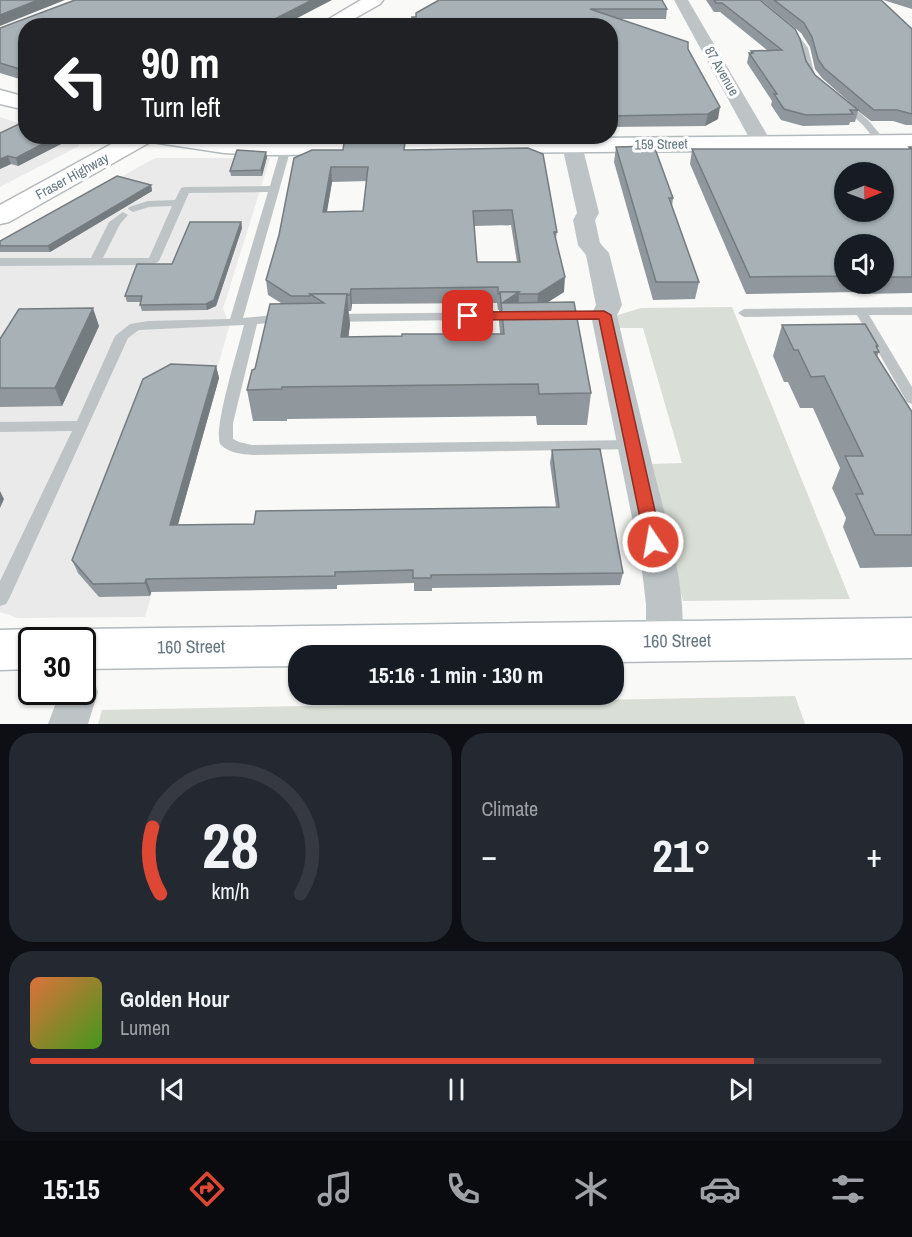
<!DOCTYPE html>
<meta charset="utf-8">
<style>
body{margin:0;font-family:"Archivo Narrow",sans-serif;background:#242831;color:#f1f3f6;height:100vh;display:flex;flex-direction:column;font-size:22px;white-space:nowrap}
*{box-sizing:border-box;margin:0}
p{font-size:20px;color:#9ea1a6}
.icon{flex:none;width:33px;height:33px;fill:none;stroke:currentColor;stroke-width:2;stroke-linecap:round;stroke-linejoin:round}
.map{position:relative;height:724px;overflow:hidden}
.drawer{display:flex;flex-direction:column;gap:9px;padding:9px;background:#0d0f14;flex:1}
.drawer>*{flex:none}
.hud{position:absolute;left:18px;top:18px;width:600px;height:126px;border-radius:24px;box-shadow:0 2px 4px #0004;background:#202124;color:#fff;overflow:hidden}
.needle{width:39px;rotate:89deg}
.tools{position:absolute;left:834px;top:162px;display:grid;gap:12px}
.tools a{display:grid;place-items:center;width:60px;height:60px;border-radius:50%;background:#171b24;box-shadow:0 2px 4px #0004;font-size:30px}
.speed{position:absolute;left:18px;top:627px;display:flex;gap:12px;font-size:30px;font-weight:700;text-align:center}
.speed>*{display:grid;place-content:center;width:78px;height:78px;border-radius:50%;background:#171b24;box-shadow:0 2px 4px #0004;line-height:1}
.speed .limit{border:3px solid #111;border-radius:9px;background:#fff;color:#111}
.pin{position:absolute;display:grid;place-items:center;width:51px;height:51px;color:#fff;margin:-26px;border-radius:12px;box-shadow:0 3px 9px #0006}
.me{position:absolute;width:66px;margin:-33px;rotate:348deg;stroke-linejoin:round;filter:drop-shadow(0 0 4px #0008)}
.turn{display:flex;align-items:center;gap:21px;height:126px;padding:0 24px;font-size:27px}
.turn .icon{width:78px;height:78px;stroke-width:2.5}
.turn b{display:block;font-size:42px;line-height:51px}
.big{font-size:45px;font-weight:700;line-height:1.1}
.drawer .tile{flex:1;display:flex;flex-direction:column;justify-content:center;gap:9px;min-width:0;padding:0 21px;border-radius:24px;background:#242831}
.drawer .dial{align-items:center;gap:0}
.dial svg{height:156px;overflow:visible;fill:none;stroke:#363941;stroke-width:7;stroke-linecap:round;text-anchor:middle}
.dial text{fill:#f1f3f6;stroke:none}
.song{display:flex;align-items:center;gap:18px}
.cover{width:72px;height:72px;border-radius:9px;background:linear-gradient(135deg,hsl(20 70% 55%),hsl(100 70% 35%))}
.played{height:6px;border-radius:3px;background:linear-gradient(90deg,#dd4733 85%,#363941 85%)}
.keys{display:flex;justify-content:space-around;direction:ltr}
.heat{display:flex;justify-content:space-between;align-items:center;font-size:33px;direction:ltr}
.drawer .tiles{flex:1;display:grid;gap:9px;grid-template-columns:1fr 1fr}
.tile:last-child{grid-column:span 2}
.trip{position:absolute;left:288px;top:645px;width:336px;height:60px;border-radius:24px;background:#171b24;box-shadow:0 2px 4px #0004;font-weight:700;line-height:60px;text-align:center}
.tabs{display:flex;height:96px;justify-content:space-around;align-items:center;background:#090b0e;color:#9ea1a6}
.tabs .icon{width:42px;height:42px}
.tabs .selected{color:#dd4733}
.tabs b{font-size:27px;color:#f1f3f6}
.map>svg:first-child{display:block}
.built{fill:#eaeaea}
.green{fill:#d9ded6}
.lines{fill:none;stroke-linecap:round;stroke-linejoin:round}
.secondary-casing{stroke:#b3babd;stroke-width:3}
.primary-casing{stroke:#b4babd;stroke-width:3}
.lane{fill:#bec4c6;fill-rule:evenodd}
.street{fill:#bec4c6;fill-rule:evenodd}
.secondary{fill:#fff;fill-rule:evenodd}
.primary{fill:#fff;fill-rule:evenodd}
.wall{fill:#90989d;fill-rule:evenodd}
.shaded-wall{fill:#757c7f}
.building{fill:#a7b1b6;stroke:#757c7f;stroke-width:1.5;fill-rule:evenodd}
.route{fill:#dd4733;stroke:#902e21;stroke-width:1.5}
.labels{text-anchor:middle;stroke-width:6;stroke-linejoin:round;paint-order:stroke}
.far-street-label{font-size:14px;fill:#657880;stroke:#fff}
.near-street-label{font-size:18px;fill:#657880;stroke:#fff}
</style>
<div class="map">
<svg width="912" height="724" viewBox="0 0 912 724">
<rect width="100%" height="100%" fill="#f9f9f7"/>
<g class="built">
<path d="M0 117 25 125 26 136 61 137 79 142V146L0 187Z"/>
<path d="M155 158H270L223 309 230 324 145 617 18 618 0 612V244Z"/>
</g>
<g class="green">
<path d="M732 307 850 599 683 601 650 464 682 463 643 328H618L615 316 641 308Z"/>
<path d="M795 696 805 724H98L102 710Z"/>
</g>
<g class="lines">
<defs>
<g id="secondary">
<path d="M0 90 26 97V110L0 104Z"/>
<path d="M912 135V149L267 155 224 153 158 143 150 141 147 136H208L267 141Z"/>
<path d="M912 618V658L614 662V656H298V666L82 669V640H63L66 635 82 629Z"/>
<path d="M32 629 48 635 51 640H32V669L0 670V630Z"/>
</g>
<g id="primary">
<path d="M361 0H383L380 4 341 26H317Z"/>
<path d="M126 136H155L152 141 9 222 0 224V205Z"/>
</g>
</defs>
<use href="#secondary" class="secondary-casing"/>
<use href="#primary" class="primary-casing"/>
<g class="lane">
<path d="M788 29H794L808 48 816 80 809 78 800 48 787 31Z"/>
<path d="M841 102H847L868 120 885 140V144H879L862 124 841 106Z"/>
<path d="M286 145 291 148 243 318 285 314 291 318 285 322 257 324 233 423V439L239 442 252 445 633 440 638 441 640 445 638 449 252 455C242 454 229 453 221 445 211 435 240 343 244 325L139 330 128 338 9 599 6 604 0 606V581L72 431 0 432V422L77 421 115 336 130 324 148 321 230 319 268 192 189 193 159 261 153 265 0 266V258H91L109 222 123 212 128 215 120 224 103 258H149L172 206 149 207 133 212 128 209 129 207 148 201 175 200 181 188 185 187 270 186 281 148Z"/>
<path d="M912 307V315H869L912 387V404L907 402 857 315 744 317 738 313 744 309Z"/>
<path d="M559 311H604L610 315 604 319 555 318 553 315Z"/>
<path d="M516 312 520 313 522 316 520 319 331 322 325 318 331 314Z"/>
</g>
<g class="street">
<path d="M674 0H688L772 143 769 147H755L752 143Z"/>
<path d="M572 139 579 141 582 145 599 213 595 220 600 243 609 253 622 305 617 315C628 364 640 414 652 463 662 507 696 613 677 652L664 657 651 652 646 641V604L641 562 591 315 596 305 586 255 578 245 573 220 577 213 562 145 565 141Z"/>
<path d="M82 676 93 679 98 692 88 724H48L60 692H82Z"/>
</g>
<use href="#secondary" class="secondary"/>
<use href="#primary" class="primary"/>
</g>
<g class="wall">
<path d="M439 0 667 9 666 19H619L688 49 718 119 705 126 610 127V26L416 17Z"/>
<path d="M706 0H760L815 75 855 107 822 78 815 69 810 47 801 33 761 0H881L912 29V125H906L893 121H871L858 111 855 122H850L849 125 803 126 781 120 771 105 772 101 747 63 749 53H751V51L767 50 720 12H714Z"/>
<path d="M883 0H912V9Z"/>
<path d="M26 26V81L0 73V28Z"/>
<path d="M0 133 59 136 61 144 18 166 11 164 0 169Z"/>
<path d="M374 136H406V137L374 138Z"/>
<path d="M616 147 673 198 672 207 699 282 695 299 653 300 614 162Z"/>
<path d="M909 147H912V293L866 294 857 292 746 294 690 164 692 149H908ZM844 244H884V284H844Z"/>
<path d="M405 150 557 232 556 238 564 292 548 302 591 393 587 425H537L536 416 287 419V421H253L247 390 281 303 268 295 266 280 279 235 294 158ZM367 181 363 211 327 212 332 182ZM511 225 517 262H477L474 226ZM497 303 498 310H499V322L500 334 348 337 350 324 348 311H351L352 304Z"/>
<path d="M267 157 262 176H231L230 171Z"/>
<path d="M151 185 152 191 50 252H0V241Z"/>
<path d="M241 222 242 228 216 306 207 310 142 311 140 305 141 302H127L125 296 172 264Z"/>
<path d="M782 325 878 346 877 349 879 352 877 357 912 412V567L860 568 843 527 846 518 832 488 840 468 813 408H800L788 382H784L773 356Z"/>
<path d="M99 326 62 406 0 407V339Z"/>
<path d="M216 366 219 378 178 525 254 524 556 507 550 463 552 450 623 573 620 585 432 588V591H414V583L337 585V589L151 592 150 596 99 597 78 573 72 560Z"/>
</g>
<g class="shaded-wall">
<path d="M38 0H65L0 26V15Z"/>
<path d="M312 0H332L282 26H261Z"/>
<path d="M720 107 718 119 705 126 708 114Z"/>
<path d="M59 136 61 144 18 166 16 158Z"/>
<path d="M266 152 267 157 262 176 261 170Z"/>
<path d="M8 156 11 164 0 169V159Z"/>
<path d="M331 167 332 182 324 227 323 212Z"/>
<path d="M151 185 152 191 50 252 48 246Z"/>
<path d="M241 222 242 228 216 306 207 310 206 304Z"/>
<path d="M565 277 564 292 537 309 538 294Z"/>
<path d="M351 289 352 304 351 311 350 295Z"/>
<path d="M519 292 518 322 502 303Z"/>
<path d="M347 294 350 324 345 368 341 337Z"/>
<path d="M93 308 99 326 62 406 55 388Z"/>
<path d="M216 366 219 378 174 538 170 525Z"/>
<path d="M0 491 4 499 0 508Z"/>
<path d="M146 579 151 592 150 596 145 583Z"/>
</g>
<g class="building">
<path d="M0 0H38L0 15Z"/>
<path d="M75 0H312L261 26H26V71L0 63V28Z"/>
<path d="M439 0H662L667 9H590L688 42V49L720 107 708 114 610 116V26H412V17H416V13Z"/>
<path d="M714 0H760L795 29 800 39 806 61 815 75 858 110H850L853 114 806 115 784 109 774 94H777L749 53H753L751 51 782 50 722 3H716Z"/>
<path d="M774 0H881L912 29V114L897 110H874L824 68 818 59 812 37 804 23Z"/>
<path d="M19 124 26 126V136H58L16 158 8 156 0 159V133Z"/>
<path d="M405 142 404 150 528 148 543 154 557 232H554L565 277 538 294H519V292H500V294H498V287L351 289 350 295H346L347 294H310V296H291L266 280 279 235 294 158 312 150H343L344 143ZM331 167H368L363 211 323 212ZM512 210 520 262H477L473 211Z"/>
<path d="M654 146 673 198H669L699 282H656L616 147Z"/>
<path d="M909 147H912V277H884V244H844V276L750 277 692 149H911ZM844 172H884V212H844Z"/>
<path d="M237 150 266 152 261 170 230 171Z"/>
<path d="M117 176 151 185 48 246H0V241Z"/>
<path d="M190 222H241L214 300 206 304 140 305 142 296H125L137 264H172Z"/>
<path d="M500 292H519L502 303 574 302 591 393 539 394 538 384 282 387V389L247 390 252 370 255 369 270 304 324 303 310 294H347L341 337 402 336V334H504Z"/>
<path d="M93 308 55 388H0V339L19 309Z"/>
<path d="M865 324 878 346H876L879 352H874L912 412V535H875L856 494H863L845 456H863L824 376 811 377 798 350H794L782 325Z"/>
<path d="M171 364 216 366 170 525 254 524 256 511 559 507 552 450 600 449 623 573 431 575V578H413V570L335 572V576L146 579 145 583 93 584 72 560 143 379Z"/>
</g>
<path class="route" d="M604 311 611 315 662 542 659 546 653 548 647 546 645 542 599 319 468 320 461 316 468 312Z"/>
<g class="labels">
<g class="far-street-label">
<text transform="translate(722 71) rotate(60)" y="5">87 Avenue</text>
<text transform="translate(661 144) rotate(-1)" y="5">159 Street</text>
<text transform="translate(72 176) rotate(-29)" y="5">Fraser Highway</text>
</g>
<g class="near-street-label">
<text transform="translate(677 641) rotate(-1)" y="6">160 Street</text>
<text transform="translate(191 647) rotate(-1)" y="6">160 Street</text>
</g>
</g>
</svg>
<div class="tools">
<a><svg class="needle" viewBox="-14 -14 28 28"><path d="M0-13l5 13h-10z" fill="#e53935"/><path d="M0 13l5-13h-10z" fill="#9ea1a6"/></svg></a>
<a><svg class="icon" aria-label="sound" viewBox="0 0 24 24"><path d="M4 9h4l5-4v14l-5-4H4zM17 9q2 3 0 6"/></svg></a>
</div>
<div class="speed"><div class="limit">30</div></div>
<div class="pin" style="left:468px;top:316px;background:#d93025"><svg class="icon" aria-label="arrive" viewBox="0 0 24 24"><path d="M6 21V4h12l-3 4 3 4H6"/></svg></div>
<svg class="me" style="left:653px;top:542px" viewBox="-20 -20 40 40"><circle r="17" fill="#dd4733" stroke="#fff" stroke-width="3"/><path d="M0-11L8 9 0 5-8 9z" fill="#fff"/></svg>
<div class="trip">15:16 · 1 min · 130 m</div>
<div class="hud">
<div class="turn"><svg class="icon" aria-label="left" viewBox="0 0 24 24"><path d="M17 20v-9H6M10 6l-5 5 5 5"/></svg><div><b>90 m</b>Turn left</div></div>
</div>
</div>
<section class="drawer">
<div class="tiles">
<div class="tile dial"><svg viewBox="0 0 100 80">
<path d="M14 69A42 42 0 1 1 86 69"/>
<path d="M14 69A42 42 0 0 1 10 35" stroke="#dd4733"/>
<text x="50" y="56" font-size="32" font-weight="700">28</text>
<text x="50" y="72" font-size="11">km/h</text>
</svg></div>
<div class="tile"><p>Climate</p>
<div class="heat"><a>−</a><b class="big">21°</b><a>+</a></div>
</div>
<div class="tile">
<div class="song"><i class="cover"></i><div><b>Golden Hour</b><p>Lumen</p></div></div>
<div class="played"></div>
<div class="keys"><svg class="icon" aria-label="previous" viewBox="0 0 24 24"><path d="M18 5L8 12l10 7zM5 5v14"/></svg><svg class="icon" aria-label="pause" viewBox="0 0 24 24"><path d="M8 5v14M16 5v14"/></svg><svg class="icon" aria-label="next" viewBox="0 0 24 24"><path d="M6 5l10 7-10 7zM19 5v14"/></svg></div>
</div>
</div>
</section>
<nav class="tabs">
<b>15:15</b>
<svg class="icon selected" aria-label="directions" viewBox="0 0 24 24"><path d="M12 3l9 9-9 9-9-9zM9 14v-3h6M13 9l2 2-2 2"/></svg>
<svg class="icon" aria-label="music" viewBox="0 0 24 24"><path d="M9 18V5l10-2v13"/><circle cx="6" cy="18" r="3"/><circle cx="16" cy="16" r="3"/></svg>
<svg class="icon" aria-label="phone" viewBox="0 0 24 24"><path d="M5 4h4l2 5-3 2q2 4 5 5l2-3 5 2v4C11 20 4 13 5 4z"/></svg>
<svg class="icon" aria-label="climate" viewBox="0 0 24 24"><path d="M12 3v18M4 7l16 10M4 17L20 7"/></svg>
<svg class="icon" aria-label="car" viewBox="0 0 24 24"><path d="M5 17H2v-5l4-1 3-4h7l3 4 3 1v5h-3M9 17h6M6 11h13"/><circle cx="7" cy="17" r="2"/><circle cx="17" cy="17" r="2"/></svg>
<svg class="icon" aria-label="filters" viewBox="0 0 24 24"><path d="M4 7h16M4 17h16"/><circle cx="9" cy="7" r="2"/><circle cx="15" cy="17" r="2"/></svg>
</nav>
